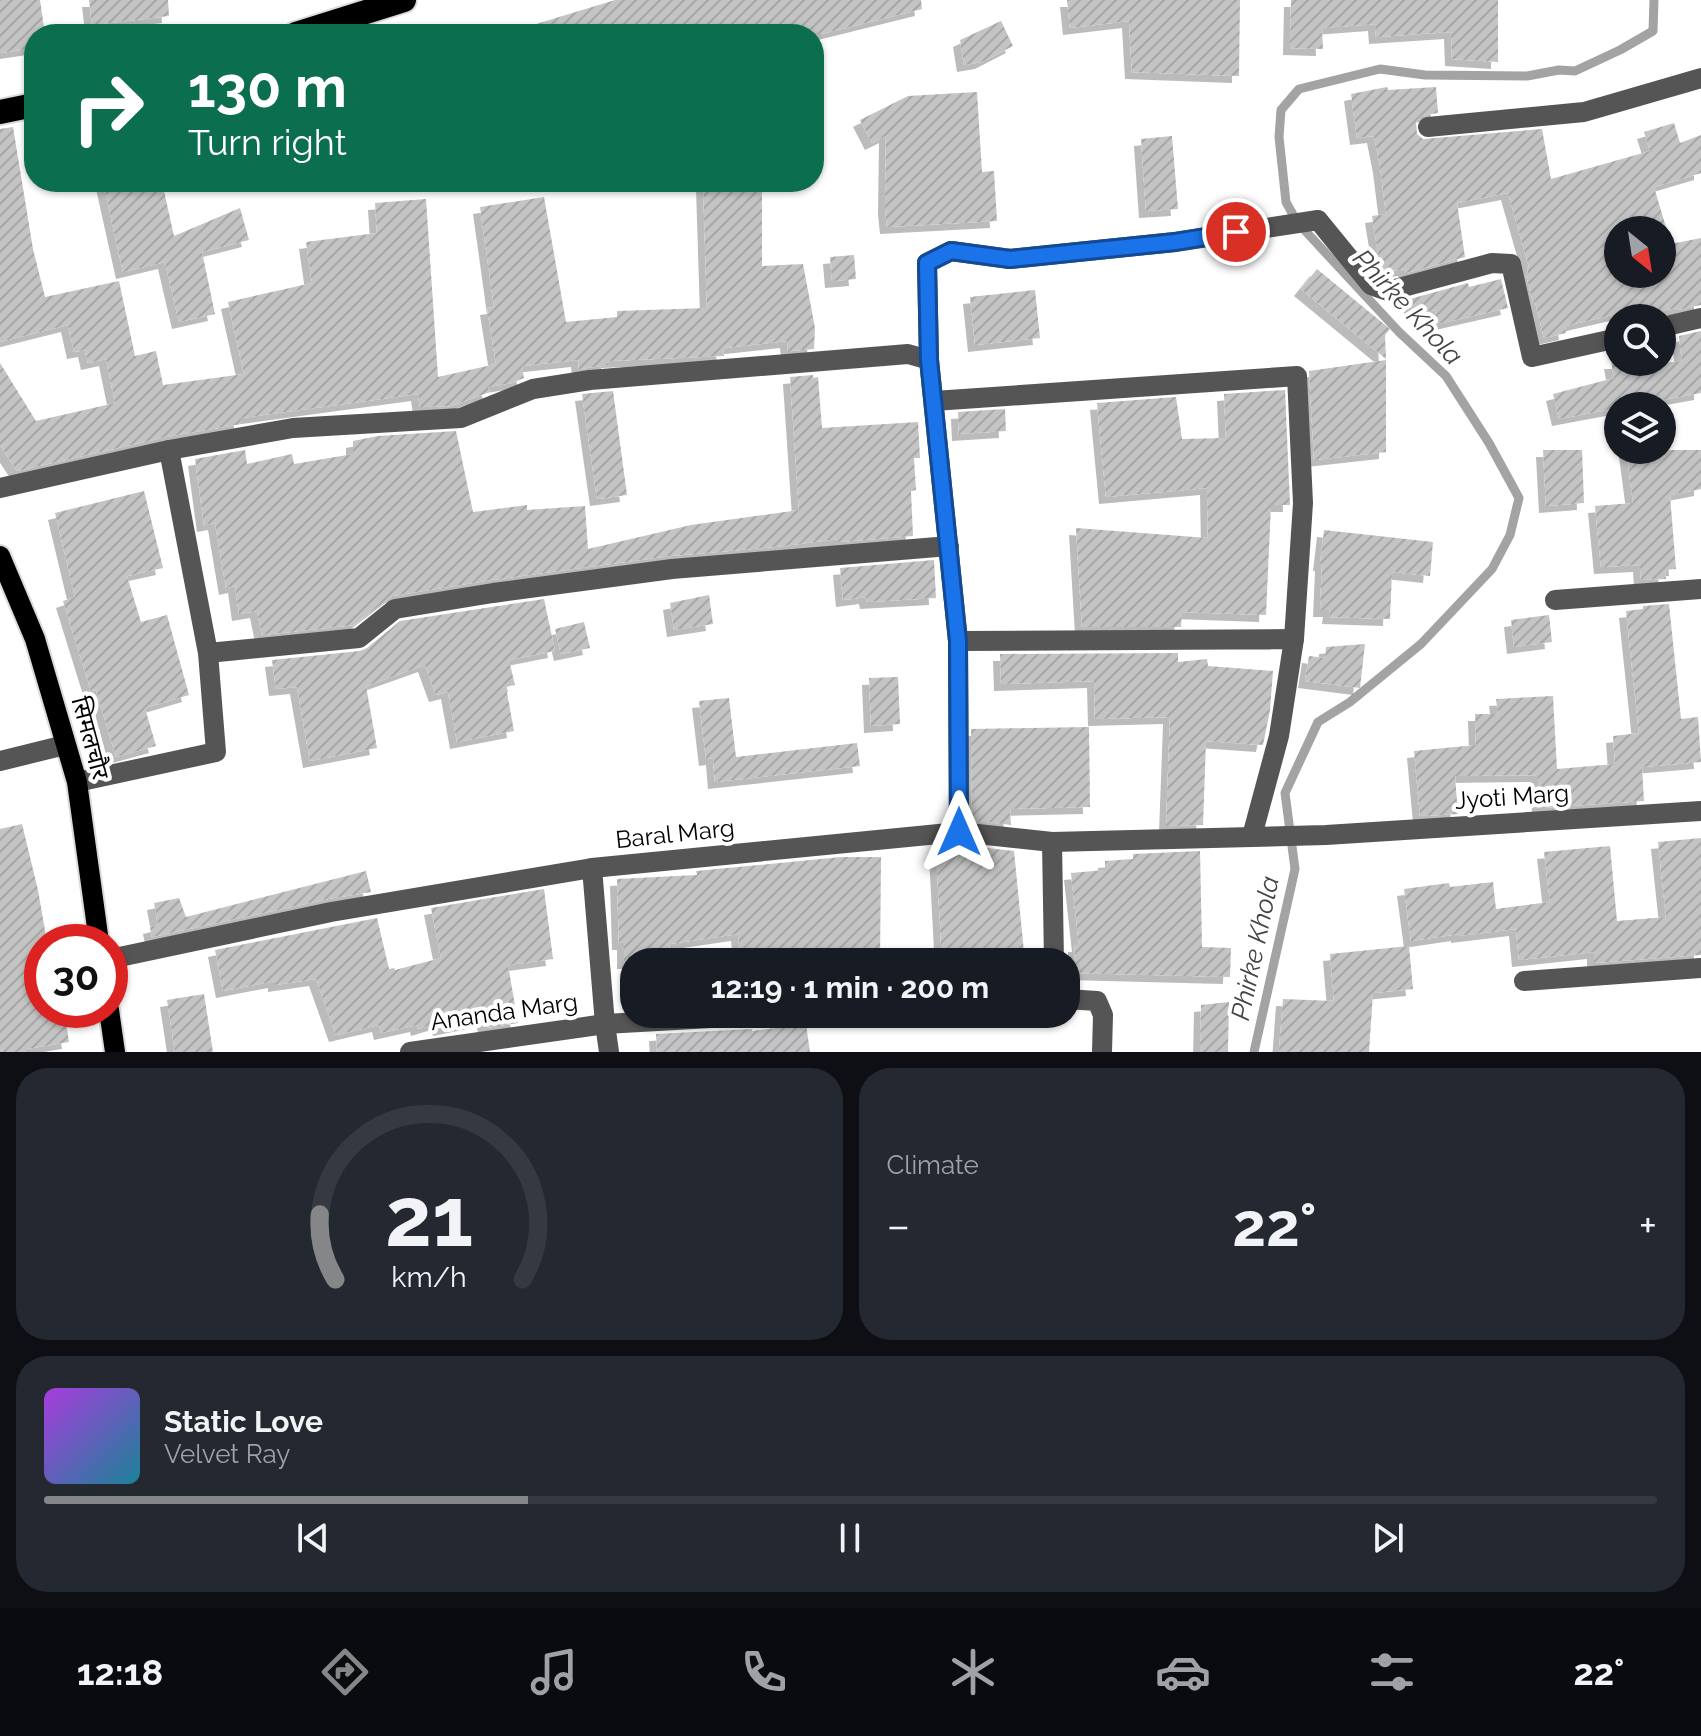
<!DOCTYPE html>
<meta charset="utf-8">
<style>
body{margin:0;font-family:Raleway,"Noto Sans Devanagari",sans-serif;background:#242831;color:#f1f3f6;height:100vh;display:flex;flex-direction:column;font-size:30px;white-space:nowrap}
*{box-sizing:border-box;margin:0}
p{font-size:26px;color:#9ea1a6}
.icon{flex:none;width:44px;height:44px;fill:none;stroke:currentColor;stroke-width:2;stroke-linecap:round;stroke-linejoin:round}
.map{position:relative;height:1052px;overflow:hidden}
.sheet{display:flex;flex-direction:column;gap:16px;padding:16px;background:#0d0f14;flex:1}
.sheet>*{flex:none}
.guide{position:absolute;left:24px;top:24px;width:800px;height:168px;border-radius:32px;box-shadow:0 2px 6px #0004;background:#0b6e4f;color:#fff;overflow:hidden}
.needle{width:52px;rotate:150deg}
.buttons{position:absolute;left:1604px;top:216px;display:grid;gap:16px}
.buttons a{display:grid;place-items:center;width:72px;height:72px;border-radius:50%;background:#171b24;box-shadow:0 2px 6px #0004;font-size:40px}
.speed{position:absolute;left:24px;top:924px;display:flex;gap:16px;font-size:40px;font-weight:700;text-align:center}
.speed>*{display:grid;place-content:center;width:104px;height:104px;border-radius:50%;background:#171b24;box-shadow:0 2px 6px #0004;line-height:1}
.speed .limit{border:12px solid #d22;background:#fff;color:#111}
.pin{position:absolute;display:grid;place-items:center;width:68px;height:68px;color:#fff;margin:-34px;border:4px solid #fff;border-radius:50%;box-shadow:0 2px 8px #0007}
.me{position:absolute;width:88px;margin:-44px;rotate:0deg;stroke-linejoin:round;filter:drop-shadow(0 0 6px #0008)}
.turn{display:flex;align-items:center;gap:28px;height:168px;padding:0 32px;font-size:36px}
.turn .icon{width:104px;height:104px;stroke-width:2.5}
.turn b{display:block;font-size:56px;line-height:68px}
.big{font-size:60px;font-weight:700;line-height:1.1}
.sheet .widget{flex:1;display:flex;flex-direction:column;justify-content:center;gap:12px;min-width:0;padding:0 28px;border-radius:32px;background:#242831}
.sheet .dial{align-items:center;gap:0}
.dial svg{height:208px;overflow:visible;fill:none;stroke:#363941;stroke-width:7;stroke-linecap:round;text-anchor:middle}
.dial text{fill:#f1f3f6;stroke:none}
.song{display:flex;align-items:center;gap:24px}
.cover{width:96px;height:96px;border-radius:12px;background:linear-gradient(135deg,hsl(280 70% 55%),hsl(190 70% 35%))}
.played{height:8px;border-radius:4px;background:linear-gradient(90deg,#858687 30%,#363941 30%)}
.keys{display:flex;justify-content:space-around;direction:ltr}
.heat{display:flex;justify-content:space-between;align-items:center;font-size:44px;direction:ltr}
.sheet .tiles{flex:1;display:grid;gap:16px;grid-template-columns:1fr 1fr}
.widget:last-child{grid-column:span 2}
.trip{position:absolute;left:620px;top:948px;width:460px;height:80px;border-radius:32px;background:#171b24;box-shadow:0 2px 6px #0004;font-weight:700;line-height:80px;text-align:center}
.tab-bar{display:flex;height:128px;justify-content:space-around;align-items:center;background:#090b0e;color:#9ea1a6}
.tab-bar .icon{width:56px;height:56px}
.tab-bar .current{color:#858687}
.tab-bar b{font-size:36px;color:#f1f3f6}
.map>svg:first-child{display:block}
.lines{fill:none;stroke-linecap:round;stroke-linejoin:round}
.stream{stroke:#a3a3a3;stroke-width:9}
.building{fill:url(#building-hatch);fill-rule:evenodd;filter:url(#shadow)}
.major-casing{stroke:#dbdbdb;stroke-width:24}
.highway-casing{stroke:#dbdbdb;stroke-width:28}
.minor{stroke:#555;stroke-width:20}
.major{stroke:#000;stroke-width:20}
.highway{stroke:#000;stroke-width:24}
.route-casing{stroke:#114b97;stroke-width:20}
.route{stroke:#1a73e8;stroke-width:14}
.labels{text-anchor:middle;stroke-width:8;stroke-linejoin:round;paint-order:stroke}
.street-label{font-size:24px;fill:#000;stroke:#fff}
.water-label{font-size:26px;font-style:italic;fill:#444;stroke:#fff}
</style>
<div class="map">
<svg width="1701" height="1052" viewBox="0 0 1701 1052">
<defs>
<pattern id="building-hatch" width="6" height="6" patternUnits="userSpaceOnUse" patternTransform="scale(2)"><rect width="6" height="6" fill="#c4c4c4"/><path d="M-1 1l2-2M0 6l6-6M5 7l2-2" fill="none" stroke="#a7a7a7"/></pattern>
<filter id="shadow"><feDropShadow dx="-7" dy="7" stdDeviation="0" flood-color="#0004"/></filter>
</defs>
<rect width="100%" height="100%" fill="#fff"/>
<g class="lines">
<path class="stream" d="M1254 1052 1295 869 1285 793 1318 722 1350 702 1421 644 1492 569 1510 535 1519 498 1489 443 1446 376 1399 332 1297 222 1286 202 1279 137 1281 110 1299 89 1380 69 1425 75 1527 76 1559 70 1575 71 1620 50 1653 31 1654 0"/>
</g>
<g class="building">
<path d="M0 0H40L45 34H34V48L0 53Z"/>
<path d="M89 0H168L169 16 92 25Z"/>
<path d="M615 0H921L922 9 821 34H524L523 28Z"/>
<path d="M1067 0H1240L1239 76 1132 72 1129 21 1070 28Z"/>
<path d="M1291 0H1498V62L1452 59 1451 32 1376 37 1375 24 1322 28 1323 49 1290 48Z"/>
<path d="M1001 21 1013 46 982 62 964 65 960 40Z"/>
<path d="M1387 87 1388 90 1436 87 1438 113 1421 116 1416 122 1417 134 1423 139 1542 129 1551 179 1650 151 1644 132 1674 123 1680 143 1701 135V173L1654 187 1671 244 1701 238V305L1677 310V308L1666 310 1635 318H1623L1621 313 1565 326 1566 333 1544 338 1535 302 1533 303 1526 274 1528 273 1527 268 1529 267 1508 193 1457 203 1465 257 1406 273 1405 269 1381 272 1372 216 1386 214 1380 166 1374 136 1357 138 1351 94ZM1618 230H1662V274H1618Z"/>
<path d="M977 92 982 172 994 171 997 221 887 227 885 208 886 136 872 143 860 120 908 96Z"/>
<path d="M13 127 33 249 45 297 119 281 135 356 156 351 163 385 244 374 228 302 312 283 306 242 377 233 375 203 426 199 438 377 496 364 487 308 494 307 480 207 544 197 566 322 617 317V311L707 308 703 182H762V266L803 264 815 328 814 349 788 351 787 341 723 348 724 356 608 361 609 365 579 369 578 360 522 366 524 378 512 383 488 387 490 392 451 406 420 407 418 394 241 418V424L166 437 17 471 0 445V363L36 421 115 403 106 359 88 363 85 350 74 352 68 325 0 342V129Z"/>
<path d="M1172 136 1178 209 1146 211 1141 139Z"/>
<path d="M103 182H162L174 236 240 208 249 240 202 252 215 314 179 322 165 262 123 272Z"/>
<path d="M854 255 856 279 832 281 830 257Z"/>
<path d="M1317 269 1390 329 1385 335 1386 359 1301 289Z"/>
<path d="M1501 279 1508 308 1438 324 1435 310 1412 314 1410 299 1468 283 1469 287Z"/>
<path d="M1035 290 1040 338 975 345 970 297Z"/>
<path d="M1701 331V393L1629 406H1618V408L1559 419 1553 394 1614 378 1611 362H1682L1679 336Z"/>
<path d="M1386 360V452L1314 460 1309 371Z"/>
<path d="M813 375V378L818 377 822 428 918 422 920 458H914L916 490 911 491 913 536 838 542V539L775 547 670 556 491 580 392 596 354 625 262 635 257 611 239 614 235 586 226 588 215 523 204 525 195 459 245 450 247 464 292 454 294 464 353 454V441L378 436 456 431 473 512 527 505V510L585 506 588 549 691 525 799 510 790 377Z"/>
<path d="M1285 390 1290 505H1271L1266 615 1182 612 1181 627H1082L1076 528 1208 538 1207 488 1106 497 1097 403 1176 397 1182 439 1226 438 1224 394Z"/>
<path d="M613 391 627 495 597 499 582 394Z"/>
<path d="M1005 409 1006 431 959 434 958 412Z"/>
<path d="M1543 450H1582L1584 503 1546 506Z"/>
<path d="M1626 450H1701V489L1670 495 1676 569 1665 570 1666 579 1641 580 1640 565 1601 567 1595 506 1633 503Z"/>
<path d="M144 491 163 568 127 576 141 622 167 615 189 695 145 708 156 746 116 757 96 690 91 691 63 601 75 597 55 513Z"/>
<path d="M1324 530 1433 542 1430 576 1392 572 1390 619 1329 617 1330 610H1320L1322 564H1320Z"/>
<path d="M934 560 936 598 867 602 866 597 843 600 840 568Z"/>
<path d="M709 595 713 624 674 630 670 603Z"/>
<path d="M544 599 555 651 509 660 515 685 506 687 514 731 457 742 448 692 436 695 425 665 366 686 377 748 310 761 297 687 276 689 272 660 360 651 367 648 400 621Z"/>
<path d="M1669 604 1681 719 1698 717 1701 762 1642 767 1644 801 1539 808 1538 775 1455 776 1458 814 1420 816 1414 751 1476 745 1475 714H1498L1496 699 1553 696 1557 769 1615 764 1613 736 1639 733 1626 611 1643 609V606Z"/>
<path d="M1549 615 1552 642 1514 647 1511 620Z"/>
<path d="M584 622 590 648 561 654 555 629Z"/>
<path d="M1365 644 1360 688 1305 681 1309 656 1325 658 1326 647Z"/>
<path d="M1178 653V662L1207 659 1208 666 1273 671 1270 710 1263 745 1206 741 1203 825 1166 826 1170 717 1095 719 1094 681 1001 684 1000 654Z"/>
<path d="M898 677 900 724 871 726 869 678Z"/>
<path d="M729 698 736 757 857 743 860 766 715 782 713 758 706 759 699 701Z"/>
<path d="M1089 727 1090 807 1010 809 1011 825 972 820 971 729Z"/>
<path d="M22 824 38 890 47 942H42V1010H64L69 1042 26 1049V1052H0V829Z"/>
<path d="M1701 838V955L1594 963V952L1519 960 1516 929 1458 936V934L1411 941 1404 889 1449 883 1450 887 1493 882 1496 909 1550 902 1544 852 1610 846 1617 921 1666 917 1658 842Z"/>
<path d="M969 846 1014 851 1025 962H942L936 850 969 848Z"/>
<path d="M1200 851 1202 947 1231 948 1230 977 1074 973 1075 945H1079L1071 873 1105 870V861L1133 859V854Z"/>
<path d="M841 857H881L880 962H741L738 934 669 944 670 962H624V943H619L617 879 697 875 696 871Z"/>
<path d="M366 871 371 892 328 899 152 937 150 927 158 925 154 903 179 898 186 917Z"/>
<path d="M544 889 553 959 508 965 518 1023 485 1028 484 1020 440 1029 438 1023 418 1029 417 1025 381 1033 379 1025 336 1035 316 979 275 985V981L223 991 215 950 377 918 389 969 394 968 395 970 441 958 431 908Z"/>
<path d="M1409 946 1413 989 1373 993 1369 1052H1279L1283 999 1334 1001 1330 954Z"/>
<path d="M204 994 213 1052H175L167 1000Z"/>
<path d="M1229 1002 1228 1052H1200L1201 1005Z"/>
<path d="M806 1024 810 1052H657L656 1034 752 1029V1031Z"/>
</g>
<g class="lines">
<defs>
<g id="major">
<path d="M0 556 35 639 77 782 99 942"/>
<path d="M109 1010 115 1052"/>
</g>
<g id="highway">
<path d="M296 34 404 0"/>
<path d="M0 112 34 105"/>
</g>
</defs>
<use href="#major" class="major-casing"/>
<use href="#highway" class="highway-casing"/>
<g class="minor">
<path d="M1428 127 1584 112 1701 78"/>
<path d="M1662 327 1701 318"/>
<path d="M929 360 927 263 951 251 1010 259 1175 242 1318 220 1371 285 1388 291 1492 263 1511 264 1532 357 1618 338"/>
<path d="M934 401 1297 376 1303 503 1294 639"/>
<path d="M0 488 169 450 293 428 461 418 533 389 590 380 908 354 929 360 958 641 959 832"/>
<path d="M1555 600 1701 589"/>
<path d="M958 641 1294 639 1279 736 1252 836"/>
<path d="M208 653 359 638 395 609 493 593 672 569 949 546"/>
<path d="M0 761 65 745"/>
<path d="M77 782 216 752 208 653 169 450"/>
<path d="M1052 842 1054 962"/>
<path d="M592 868 605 1024 609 1052"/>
<path d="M110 959 331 912 592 868 959 832 1052 842 1326 835 1701 811"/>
<path d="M1524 981 1701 968"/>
<path d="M1066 999 1097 1001 1103 1015 1102 1052"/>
<path d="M410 1052 605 1024 781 1014"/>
</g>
<use href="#major" class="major"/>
<use href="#highway" class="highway"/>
</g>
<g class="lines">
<defs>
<path id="route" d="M959 832 958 641 929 360 927 263 951 251 1010 259 1175 242 1236 232"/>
</defs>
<use href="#route" class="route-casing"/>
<use href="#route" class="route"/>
</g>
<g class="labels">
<g class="street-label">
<text transform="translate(90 738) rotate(75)" y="8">सिमलचौर</text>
<text transform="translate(1512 797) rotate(-4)" y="8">Jyoti Marg</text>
<text transform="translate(675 834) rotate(-6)" y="8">Baral Marg</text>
<text transform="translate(504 1012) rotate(-8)" y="8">Ananda Marg</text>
</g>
<g class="water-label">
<text transform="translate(1408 307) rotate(47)" y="9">Phirke Khola</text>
<text transform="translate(1255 948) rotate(-78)" y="9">Phirke Khola</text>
</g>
</g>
</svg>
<div class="buttons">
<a><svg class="needle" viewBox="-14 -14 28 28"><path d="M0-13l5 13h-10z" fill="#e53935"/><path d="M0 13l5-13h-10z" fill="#9ea1a6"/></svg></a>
<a><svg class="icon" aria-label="search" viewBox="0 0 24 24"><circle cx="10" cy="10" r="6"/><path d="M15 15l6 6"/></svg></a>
<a><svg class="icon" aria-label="layers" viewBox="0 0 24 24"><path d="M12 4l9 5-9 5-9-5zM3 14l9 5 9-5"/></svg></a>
</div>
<div class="speed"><div class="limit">30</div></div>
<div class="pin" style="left:1236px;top:232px;background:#d93025"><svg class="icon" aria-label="arrive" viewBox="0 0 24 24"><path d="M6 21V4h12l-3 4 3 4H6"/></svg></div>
<svg class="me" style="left:959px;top:832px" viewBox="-20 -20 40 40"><path d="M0-17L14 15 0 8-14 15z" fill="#1a73e8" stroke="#fff" stroke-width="4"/></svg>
<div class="trip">12:19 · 1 min · 200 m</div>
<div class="guide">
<div class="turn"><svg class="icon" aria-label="right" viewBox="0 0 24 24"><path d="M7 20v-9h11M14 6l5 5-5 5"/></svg><div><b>130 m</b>Turn right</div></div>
</div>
</div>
<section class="sheet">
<div class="tiles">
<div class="widget dial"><svg viewBox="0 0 100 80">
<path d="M14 69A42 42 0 1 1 86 69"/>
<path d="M14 69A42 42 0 0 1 8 44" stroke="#858687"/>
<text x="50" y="56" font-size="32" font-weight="700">21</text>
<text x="50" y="72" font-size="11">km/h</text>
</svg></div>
<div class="widget"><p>Climate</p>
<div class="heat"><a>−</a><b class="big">22°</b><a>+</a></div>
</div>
<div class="widget">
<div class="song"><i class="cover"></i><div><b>Static Love</b><p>Velvet Ray</p></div></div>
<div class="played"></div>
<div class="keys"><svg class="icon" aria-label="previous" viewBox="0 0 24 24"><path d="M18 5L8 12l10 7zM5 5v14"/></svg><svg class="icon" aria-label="pause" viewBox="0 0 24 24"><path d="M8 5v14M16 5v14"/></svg><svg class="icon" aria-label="next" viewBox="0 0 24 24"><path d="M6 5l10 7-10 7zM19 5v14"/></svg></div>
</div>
</div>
</section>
<nav class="tab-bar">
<b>12:18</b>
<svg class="icon current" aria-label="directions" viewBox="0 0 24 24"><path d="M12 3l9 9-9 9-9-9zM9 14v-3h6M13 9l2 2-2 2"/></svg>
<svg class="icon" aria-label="music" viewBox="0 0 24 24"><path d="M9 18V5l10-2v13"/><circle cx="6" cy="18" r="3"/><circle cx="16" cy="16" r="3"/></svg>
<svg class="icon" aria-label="phone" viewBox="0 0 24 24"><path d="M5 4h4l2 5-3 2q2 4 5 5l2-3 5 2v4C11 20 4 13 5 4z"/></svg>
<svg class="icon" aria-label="climate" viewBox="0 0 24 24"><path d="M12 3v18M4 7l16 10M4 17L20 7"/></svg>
<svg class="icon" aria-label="car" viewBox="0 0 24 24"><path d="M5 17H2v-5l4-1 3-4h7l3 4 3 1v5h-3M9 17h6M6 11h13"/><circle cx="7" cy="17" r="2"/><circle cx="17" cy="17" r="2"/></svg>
<svg class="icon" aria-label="filters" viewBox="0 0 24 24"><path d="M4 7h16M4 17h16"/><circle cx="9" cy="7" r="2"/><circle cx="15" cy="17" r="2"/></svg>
<b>22°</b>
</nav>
